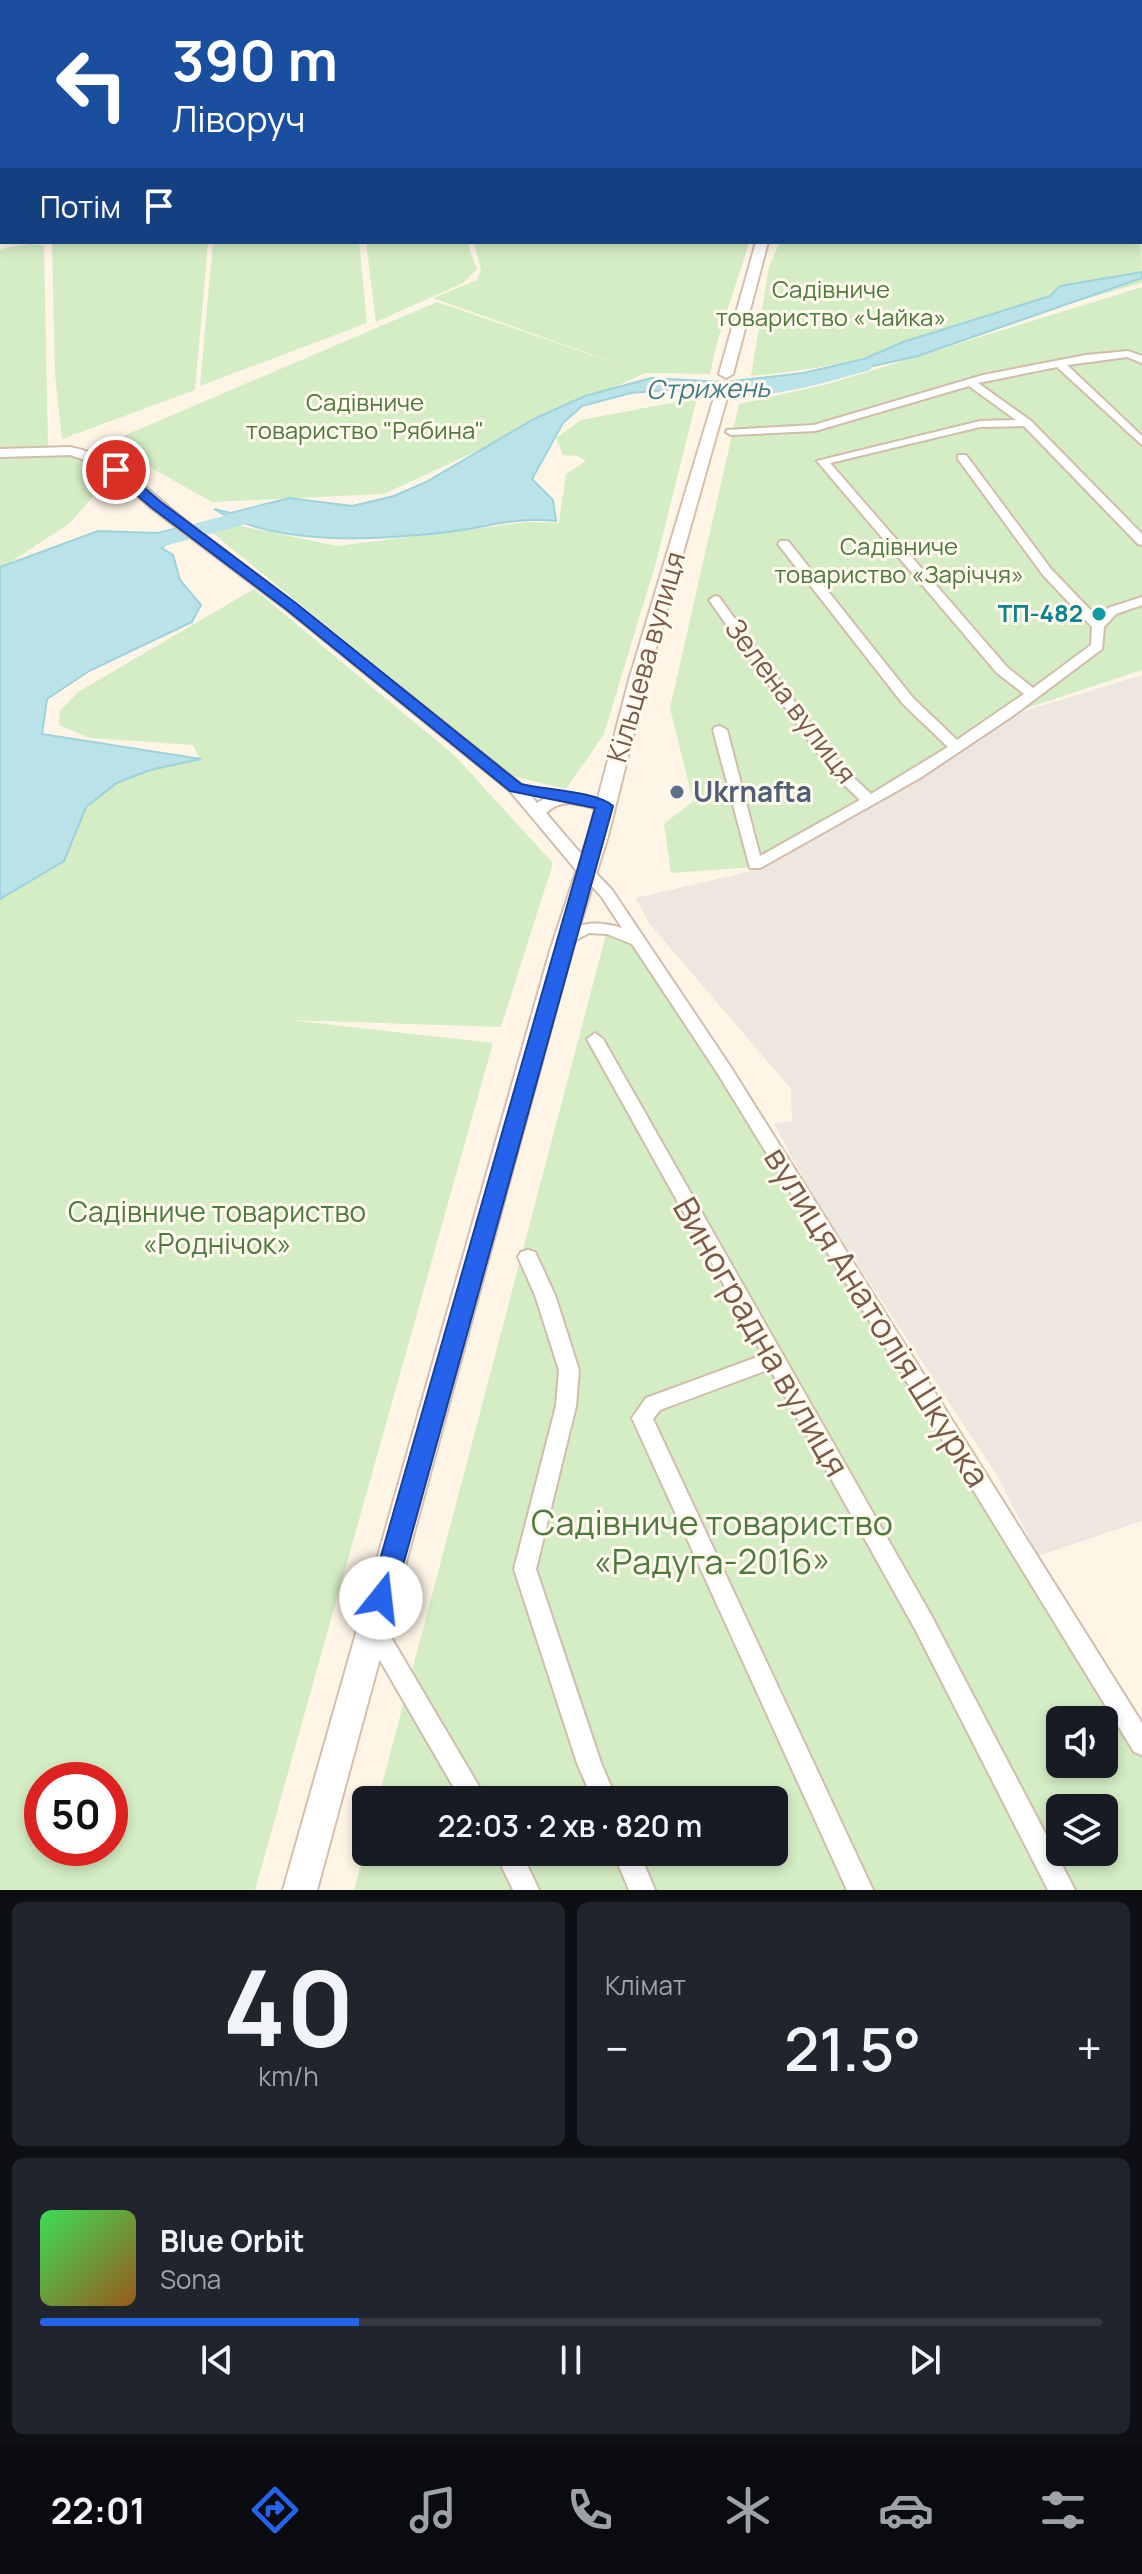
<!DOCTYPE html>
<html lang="uk">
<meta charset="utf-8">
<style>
body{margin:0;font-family:Manrope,sans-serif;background:#20242c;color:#f1f3f6;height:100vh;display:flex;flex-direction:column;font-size:30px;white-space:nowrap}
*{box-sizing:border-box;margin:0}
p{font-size:26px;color:#9ea1a6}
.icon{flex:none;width:44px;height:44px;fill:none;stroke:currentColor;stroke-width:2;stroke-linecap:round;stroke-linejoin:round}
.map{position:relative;height:1890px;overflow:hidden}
.details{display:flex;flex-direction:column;gap:12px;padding:12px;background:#0d0f14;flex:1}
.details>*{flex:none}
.hud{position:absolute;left:0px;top:0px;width:1142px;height:244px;box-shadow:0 4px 12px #0003;background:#1a4fa0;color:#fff;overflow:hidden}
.fabs{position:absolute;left:1046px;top:1706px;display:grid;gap:16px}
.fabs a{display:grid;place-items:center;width:72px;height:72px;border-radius:12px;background:#171b24;box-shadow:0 4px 12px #0003;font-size:40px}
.speed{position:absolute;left:24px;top:1762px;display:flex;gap:16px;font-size:40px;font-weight:700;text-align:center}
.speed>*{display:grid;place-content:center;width:104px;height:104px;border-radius:50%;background:#171b24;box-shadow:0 4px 12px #0003;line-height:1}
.speed .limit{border:12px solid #d22;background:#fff;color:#111}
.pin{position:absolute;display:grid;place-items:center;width:68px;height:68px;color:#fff;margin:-34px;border:4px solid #fff;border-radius:50%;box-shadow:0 2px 8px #0007}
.me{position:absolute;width:88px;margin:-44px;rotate:16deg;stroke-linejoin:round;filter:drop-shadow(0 0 6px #0008)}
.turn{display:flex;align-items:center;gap:28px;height:168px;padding:0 40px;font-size:36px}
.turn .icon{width:104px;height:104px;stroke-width:2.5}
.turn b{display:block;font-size:56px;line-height:68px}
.then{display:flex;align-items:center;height:76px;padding:0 40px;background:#0003;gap:16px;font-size:30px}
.big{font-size:60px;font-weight:600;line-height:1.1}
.details .widget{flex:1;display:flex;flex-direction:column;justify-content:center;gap:12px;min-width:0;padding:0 28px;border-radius:12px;background:#20242c}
.details .dial{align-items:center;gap:0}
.dial b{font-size:104px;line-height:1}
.song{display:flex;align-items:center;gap:24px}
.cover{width:96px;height:96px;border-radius:12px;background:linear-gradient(135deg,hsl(130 70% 55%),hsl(30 70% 35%))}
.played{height:8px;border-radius:4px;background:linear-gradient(90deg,#2563eb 30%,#363941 30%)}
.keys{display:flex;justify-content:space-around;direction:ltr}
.heat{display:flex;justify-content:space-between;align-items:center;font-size:44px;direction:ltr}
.details .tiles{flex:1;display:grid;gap:12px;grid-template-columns:1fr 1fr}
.widget:last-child{grid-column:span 2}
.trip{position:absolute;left:352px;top:1786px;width:436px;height:80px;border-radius:12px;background:#171b24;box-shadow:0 4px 12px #0003;font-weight:600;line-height:80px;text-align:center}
.tab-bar{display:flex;height:128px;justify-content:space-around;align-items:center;background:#090b0e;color:#9ea1a6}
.tab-bar .icon{width:56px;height:56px}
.tab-bar .active{color:#2563eb}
.tab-bar b{font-size:36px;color:#f1f3f6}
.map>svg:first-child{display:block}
.industrial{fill:#eee7e0}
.green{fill:#d4edc4;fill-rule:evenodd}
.water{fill:#b9e2e9;stroke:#9fd2dc;stroke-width:2}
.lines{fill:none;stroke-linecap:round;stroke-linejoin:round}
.river{fill:#b9e2e9;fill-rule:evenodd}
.minor-casing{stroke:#d1bdab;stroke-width:4}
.tertiary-casing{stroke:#d1bdab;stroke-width:4}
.secondary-casing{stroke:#d7bfab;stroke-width:4}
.minor{fill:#fff;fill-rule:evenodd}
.tertiary{fill:#fff;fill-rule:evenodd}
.secondary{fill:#fff;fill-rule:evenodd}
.route{fill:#2563eb;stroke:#184099;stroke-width:2}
.culture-dot{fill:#0f9aa8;stroke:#fff9ee;stroke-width:3}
.service-dot{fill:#5c6f8a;stroke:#fff9ee;stroke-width:3}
.labels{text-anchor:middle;stroke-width:6;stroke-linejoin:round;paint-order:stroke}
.far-park-label{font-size:24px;fill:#4e7a3d;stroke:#fff9ee}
.far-culture-label{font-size:24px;font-weight:bold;fill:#0d838f;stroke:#fff9ee;text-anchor:end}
.far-water-label{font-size:26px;font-style:italic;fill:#3e7b87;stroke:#fff9ee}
.street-label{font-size:28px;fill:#7a5b49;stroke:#fff9ee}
.service-label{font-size:28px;font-weight:bold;fill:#4e5e75;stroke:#fff9ee;text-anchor:start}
.park-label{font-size:28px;fill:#4e7a3d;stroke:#fff9ee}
.near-street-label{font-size:34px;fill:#7a5b49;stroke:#fff9ee}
.near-park-label{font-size:34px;fill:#4e7a3d;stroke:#fff9ee}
</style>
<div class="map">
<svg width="1142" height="1890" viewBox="0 0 1142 1890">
<rect width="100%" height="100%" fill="#fef5e7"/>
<path class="industrial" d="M1142 675V1521L1038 1556 998 1477 814 1198 774 1124 792 1121 791 1089 649 923 636 898 756 870 918 779 1014 714Z"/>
<g class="green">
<path d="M1140 170 1142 283C1014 318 884 365 751 376L769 266 780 242H1140Z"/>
<path d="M52 242H208L195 390 62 439 55 374Z"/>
<path d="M213 242H359L367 323 200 386Z"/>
<path d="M366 242H467L477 269 463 283 376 322Z"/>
<path d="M474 242H749C737 287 718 329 710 374L645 373 384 494 212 502 107 443 437 302 641 372 433 298 477 280 481 270Z"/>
<path d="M31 244 44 246 48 447 0 450V249Z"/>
<path d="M1142 287V670L1012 713 755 867 671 873 664 824 693 801 670 708 739 404 828 384Z"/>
<path d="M697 398 656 562 604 734 566 789 512 776 210 531 236 525 337 546 527 522 559 523 566 474 586 461 577 456 563 455 556 438 581 420Z"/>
<path d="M70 451 116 470 70 523 0 569V453Z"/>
<path d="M254 589 454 755 553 863 501 1027 290 1020 493 1043 255 1890H0V899L64 861 86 807 117 783 150 770 200 759 193 745 90 738 59 725 60 711 78 692ZM42 1780H110V1848H42Z"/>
<path d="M608 927 639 941 1142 1747V1890H354L366 1846V1852H774V1800H378ZM1060 1720H1104V1764H1060ZM1060 1808H1104V1852H1060Z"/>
</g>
<g class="water">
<path d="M1142 272V278L918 356 746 394 691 388 631 393 582 406 563 423 532 479 553 500 556 521C512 517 489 527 448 532 378 540 275 547 214 509L231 513 289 498 352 506 394 496 426 482 534 419 585 396 651 378 724 382 803 373 864 359 903 342 1050 296 1060 286Z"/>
<path d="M177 528 188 538 168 542 162 548 173 555 180 580 201 605 192 622 89 671 47 699 42 734 201 759 150 770 117 783 86 807 64 861 0 899V567L98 531 158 533Z"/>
</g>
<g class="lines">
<g class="river">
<path d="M863 360 873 366 870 370C841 378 741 410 720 387L730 381 779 382Z"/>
<path d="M268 504 279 511 276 516 157 548 146 541 149 536Z"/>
</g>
<defs>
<g id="minor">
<path d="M685 0H693L695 2H687Z"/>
<rect x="960" y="0" width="6" height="2"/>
<path d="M1128 351 1142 356V363L1127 357 1067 365 1142 436V445L1057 367 978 383 1031 421 1142 534V545L1138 544 1024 426 980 427 830 463 1007 667 1033 688 1091 645 1092 627 1043 575 958 459V455H966L1051 569 1098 618 1108 608 1142 597V605L1116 614 1104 627 1102 649 1014 715 920 778 760 868H750L713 730 715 727 720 726 727 730 760 856 860 800 831 772 709 600 715 596 719 597 841 766 871 794 948 747 903 704 778 544 780 541H788L913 698 957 740 1024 694 997 673 817 461 980 421 1016 420 969 386 815 431 731 435 726 432 727 430 814 425 983 375 1086 355Z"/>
<path d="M587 867 592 869 612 890 730 1066 1142 1723V1755L1134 1752 718 1074 632 944 607 934 589 933 576 940 569 950 563 951 555 946C572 921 594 920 622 928L601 896 579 872Z"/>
<path d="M595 1033 603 1039 931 1615 1075 1890H1048L915 1629 770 1369 660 1410 653 1419 873 1890H847L632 1418 646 1398 763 1355 587 1039Z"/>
<path d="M528 1250 535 1252 555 1295 579 1370 576 1406 536 1569 601 1763 617 1800H593L577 1763 514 1569 556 1406 559 1370 535 1295 518 1257 521 1252Z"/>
<path d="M374 1619 382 1622 487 1800H461L366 1636 363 1629 366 1622Z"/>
<path d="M495 1852H521L539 1890H513Z"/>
<path d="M613 1852H639L655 1890H629Z"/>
</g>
<path id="tertiary" d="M70 447C122 457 150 494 191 525 303 609 412 697 522 785L537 803C560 787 585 794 610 803L612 806 604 811C583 805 563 796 546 813L593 868 596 872 593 876H581L510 791 287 610 151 508 106 467 70 455 0 457V449Z"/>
<g id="secondary">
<path d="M824 0H834L823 2Z"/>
<path d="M756 242H768L733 374 726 378 719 374Z"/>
<path d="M716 391 728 394 647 680 608 836 572 951 317 1890H283L550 951 588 836 629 680Z"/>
</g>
</defs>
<use href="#minor" class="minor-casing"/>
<use href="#tertiary" class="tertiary-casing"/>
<use href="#secondary" class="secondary-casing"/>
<use href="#minor" class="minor"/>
<use href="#tertiary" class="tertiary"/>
<use href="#secondary" class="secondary"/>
</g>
<path class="route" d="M111 467H120L161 502 297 604 521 784C545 790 596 791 613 806L394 1598 390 1606 381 1610 372 1606 369 1598 595 808 510 791 287 610 152 508 111 473Z"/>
<circle class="culture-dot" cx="1099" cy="614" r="8"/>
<circle class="service-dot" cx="677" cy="792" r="8"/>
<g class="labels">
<g class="far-park-label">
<text x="831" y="298">Садівниче<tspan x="831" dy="28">товариство «Чайка»</tspan></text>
<text x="365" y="411">Садівниче<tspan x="365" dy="28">товариство "Рябина"</tspan></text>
<text x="899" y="555">Садівниче<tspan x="899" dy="28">товариство «Заріччя»</tspan></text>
</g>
<g class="far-culture-label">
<text x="1083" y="622">ТП-482</text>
</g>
<g class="far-water-label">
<text transform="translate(708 389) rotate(-1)" y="9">Стрижень</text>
</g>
<g class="street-label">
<text transform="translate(646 657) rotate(-74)" y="10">Кільцева вулиця</text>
<text transform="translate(791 701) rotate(53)" y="10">Зелена вулиця</text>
</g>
<g class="service-label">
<text x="693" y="802">Ukrnafta</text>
</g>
<g class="park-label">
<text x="217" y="1222">Садівниче товариство<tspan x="217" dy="32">«Роднічок»</tspan></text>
</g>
<g class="near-street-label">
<text transform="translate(877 1317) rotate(58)" y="12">вулиця Анатолія Шкурка</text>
<text transform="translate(761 1337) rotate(60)" y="12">Виноградна вулиця</text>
</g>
<g class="near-park-label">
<text x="712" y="1535">Садівниче товариство<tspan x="712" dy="39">«Радуга-2016»</tspan></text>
</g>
</g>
</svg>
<div class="fabs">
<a><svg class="icon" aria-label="sound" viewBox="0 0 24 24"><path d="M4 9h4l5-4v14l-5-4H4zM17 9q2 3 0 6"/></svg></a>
<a><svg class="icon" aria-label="layers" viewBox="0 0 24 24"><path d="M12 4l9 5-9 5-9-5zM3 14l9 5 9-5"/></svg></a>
</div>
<div class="speed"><div class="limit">50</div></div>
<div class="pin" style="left:116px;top:470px;background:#d93025"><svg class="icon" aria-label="arrive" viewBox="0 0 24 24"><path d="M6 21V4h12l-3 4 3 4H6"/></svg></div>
<svg class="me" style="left:381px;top:1598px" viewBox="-20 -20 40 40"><circle r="19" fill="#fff"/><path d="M0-13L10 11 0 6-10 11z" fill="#2563eb"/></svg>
<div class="trip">22:03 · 2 хв · 820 m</div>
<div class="hud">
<div class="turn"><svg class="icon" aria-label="left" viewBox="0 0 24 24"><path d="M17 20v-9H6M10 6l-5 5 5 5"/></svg><div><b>390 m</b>Ліворуч</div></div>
<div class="then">Потім<svg class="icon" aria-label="arrive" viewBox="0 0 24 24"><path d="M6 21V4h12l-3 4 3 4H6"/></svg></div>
</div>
</div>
<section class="details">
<div class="tiles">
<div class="widget dial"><b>40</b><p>km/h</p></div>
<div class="widget"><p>Клімат</p>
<div class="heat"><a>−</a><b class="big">21.5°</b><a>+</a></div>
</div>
<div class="widget">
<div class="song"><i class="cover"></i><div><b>Blue Orbit</b><p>Sona</p></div></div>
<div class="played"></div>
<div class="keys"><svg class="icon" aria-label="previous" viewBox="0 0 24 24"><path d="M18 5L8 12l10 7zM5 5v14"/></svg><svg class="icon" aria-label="pause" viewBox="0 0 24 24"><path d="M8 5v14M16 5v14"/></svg><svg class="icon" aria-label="next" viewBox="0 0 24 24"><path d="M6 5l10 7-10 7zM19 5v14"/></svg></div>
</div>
</div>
</section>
<nav class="tab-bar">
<b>22:01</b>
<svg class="icon active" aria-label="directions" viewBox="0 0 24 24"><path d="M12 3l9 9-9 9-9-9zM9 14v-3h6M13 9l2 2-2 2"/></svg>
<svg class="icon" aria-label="music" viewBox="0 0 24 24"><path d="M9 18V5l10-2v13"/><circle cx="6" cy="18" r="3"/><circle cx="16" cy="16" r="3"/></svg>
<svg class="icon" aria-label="phone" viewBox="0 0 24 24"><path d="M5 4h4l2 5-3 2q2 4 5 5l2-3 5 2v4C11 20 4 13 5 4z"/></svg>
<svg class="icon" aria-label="climate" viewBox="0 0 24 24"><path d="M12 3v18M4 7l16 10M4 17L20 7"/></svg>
<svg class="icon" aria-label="car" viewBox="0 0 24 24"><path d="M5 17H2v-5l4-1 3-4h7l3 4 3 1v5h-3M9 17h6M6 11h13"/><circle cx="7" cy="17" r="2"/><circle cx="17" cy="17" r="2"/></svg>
<svg class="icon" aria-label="filters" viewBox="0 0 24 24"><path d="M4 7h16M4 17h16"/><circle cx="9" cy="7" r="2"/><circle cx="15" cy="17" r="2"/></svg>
</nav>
